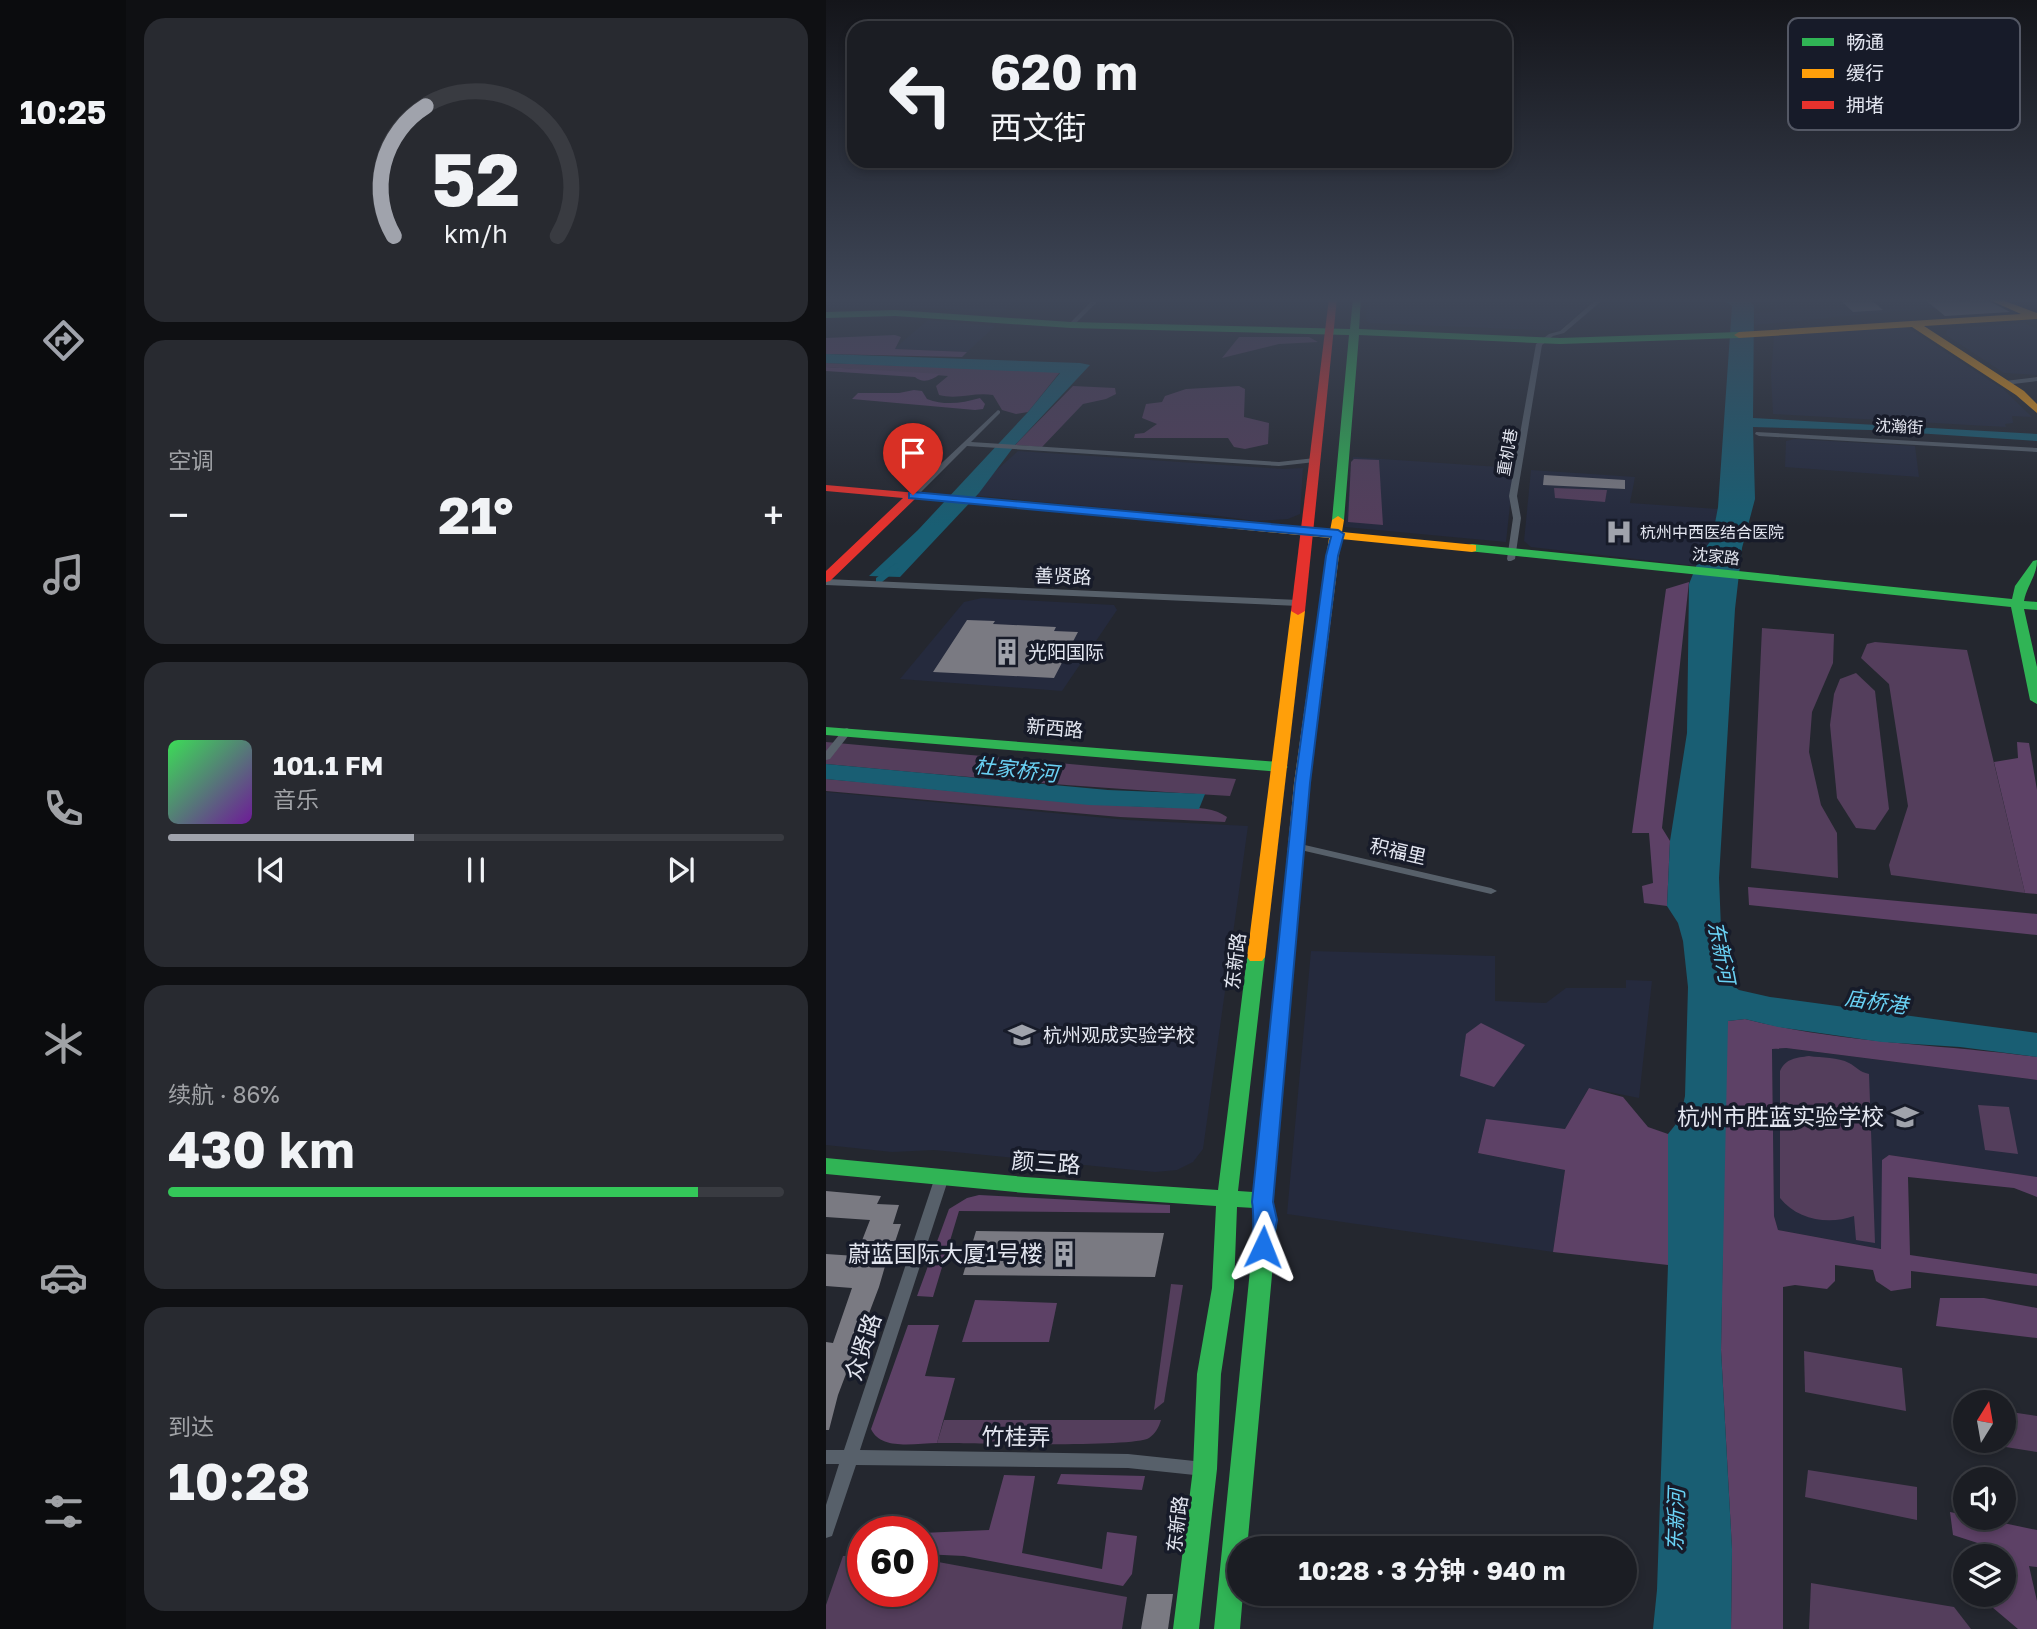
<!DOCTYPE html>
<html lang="zh">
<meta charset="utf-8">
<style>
body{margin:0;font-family:"Golos Text","Noto Sans SC",sans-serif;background:#282a30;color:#f1f3f6;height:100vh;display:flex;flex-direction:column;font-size:26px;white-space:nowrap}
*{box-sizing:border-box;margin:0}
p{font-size:23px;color:#a0a2a6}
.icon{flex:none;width:38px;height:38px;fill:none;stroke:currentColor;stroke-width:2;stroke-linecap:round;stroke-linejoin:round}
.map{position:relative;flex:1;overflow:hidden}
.details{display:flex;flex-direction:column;gap:18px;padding:18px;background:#0f1013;width:700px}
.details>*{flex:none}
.hud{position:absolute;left:21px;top:21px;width:665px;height:147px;border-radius:21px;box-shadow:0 4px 10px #0003,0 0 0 2px #393b41;background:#1b1d23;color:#f1f3f6;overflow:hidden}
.needle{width:46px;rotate:11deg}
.fabs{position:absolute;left:1127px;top:1390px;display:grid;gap:14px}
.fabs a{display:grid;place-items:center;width:63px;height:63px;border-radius:50%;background:#1b1d23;box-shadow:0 4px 10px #0003,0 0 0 2px #393b41;font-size:35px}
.speed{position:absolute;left:21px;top:1516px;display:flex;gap:14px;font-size:35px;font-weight:700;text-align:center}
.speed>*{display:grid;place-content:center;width:91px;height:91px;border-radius:50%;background:#1b1d23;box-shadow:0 4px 10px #0003,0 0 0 2px #393b41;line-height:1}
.speed .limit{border:10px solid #d22;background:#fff;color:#111}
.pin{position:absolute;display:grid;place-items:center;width:60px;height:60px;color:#fff;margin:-72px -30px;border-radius:50% 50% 50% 0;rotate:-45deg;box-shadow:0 0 7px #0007}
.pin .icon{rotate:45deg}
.me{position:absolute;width:77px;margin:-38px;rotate:2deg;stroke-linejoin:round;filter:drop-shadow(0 0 5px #0008)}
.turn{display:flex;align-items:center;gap:24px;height:147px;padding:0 28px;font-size:32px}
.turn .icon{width:91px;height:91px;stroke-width:2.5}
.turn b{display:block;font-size:49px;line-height:60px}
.big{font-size:52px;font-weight:700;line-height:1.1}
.details .card{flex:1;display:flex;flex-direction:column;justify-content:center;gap:10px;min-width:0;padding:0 24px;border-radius:21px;background:#282a30}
.details .dial{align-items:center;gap:0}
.dial svg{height:182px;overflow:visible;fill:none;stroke:#393b41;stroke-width:7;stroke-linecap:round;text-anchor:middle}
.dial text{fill:#f1f3f6;stroke:none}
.song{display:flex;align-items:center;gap:21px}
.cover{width:84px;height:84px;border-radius:10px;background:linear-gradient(135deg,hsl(130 70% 55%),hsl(280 70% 35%))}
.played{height:7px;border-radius:4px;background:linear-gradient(90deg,#a0a3ac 40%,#393b41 40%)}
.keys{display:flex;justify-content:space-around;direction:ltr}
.heat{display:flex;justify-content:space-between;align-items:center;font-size:38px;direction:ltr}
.charge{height:10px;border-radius:5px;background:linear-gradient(90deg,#34c759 86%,#393b41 0)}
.trip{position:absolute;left:401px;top:1536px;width:410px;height:70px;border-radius:35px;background:#1b1d23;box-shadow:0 4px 10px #0003,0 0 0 2px #393b41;font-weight:700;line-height:70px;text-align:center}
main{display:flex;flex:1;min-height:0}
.menu{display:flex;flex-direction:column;width:126px;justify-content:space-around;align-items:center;background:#0b0c0e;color:#a0a2a6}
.menu .icon{width:49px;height:49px}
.menu .current{color:#a0a3ac}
.menu b{font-size:32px;color:#f1f3f6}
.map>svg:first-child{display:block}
.built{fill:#252a3d}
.green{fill:#543e5c}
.forest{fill:#5d4166}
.water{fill:#195e73}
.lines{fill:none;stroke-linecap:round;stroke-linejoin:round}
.canal{fill:#195e73;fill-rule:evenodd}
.building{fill:#7a7a82}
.street{fill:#57606a;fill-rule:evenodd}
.fast{fill:#30b455;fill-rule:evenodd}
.slow{fill:#ff9f0a;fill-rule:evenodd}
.jam{fill:#e5322d;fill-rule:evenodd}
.route{fill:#1a73e8;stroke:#114b97;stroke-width:2}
.labels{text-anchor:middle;stroke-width:7;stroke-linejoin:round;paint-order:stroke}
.far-street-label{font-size:16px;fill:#e3e6f0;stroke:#171b29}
.far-poi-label{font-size:16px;fill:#e3e6f0;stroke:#171b29;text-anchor:start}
.street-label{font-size:19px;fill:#e3e6f0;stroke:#171b29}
.poi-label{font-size:19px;fill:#e3e6f0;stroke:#171b29;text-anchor:start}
.water-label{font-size:21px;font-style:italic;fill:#6ad2f5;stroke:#171b29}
.near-poi-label{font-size:23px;fill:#e3e6f0;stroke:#171b29;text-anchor:end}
.near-street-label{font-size:23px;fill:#e3e6f0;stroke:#171b29}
.key{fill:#171b29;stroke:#545865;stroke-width:2}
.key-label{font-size:19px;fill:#e3e6f0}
</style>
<main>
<nav class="menu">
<b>10:25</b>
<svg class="icon current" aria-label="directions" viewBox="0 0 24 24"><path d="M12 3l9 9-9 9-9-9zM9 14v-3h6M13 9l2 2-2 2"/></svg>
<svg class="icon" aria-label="music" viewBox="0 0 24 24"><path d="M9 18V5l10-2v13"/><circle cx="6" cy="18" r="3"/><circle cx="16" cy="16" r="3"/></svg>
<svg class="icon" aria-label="phone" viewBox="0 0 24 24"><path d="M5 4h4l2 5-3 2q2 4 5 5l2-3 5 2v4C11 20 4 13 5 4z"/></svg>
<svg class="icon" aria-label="climate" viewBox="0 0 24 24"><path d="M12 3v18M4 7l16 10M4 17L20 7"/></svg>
<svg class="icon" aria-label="car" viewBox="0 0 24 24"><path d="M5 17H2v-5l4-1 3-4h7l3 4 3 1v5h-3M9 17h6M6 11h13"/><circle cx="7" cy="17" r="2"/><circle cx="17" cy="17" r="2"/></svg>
<svg class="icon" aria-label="filters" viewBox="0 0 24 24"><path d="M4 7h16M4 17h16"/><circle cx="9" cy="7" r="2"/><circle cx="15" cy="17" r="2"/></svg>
</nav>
<section class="details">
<div class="card dial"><svg viewBox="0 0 100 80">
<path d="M14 69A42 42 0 1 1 86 69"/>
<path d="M14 69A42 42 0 0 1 28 12" stroke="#a0a3ac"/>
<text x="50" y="56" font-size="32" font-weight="700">52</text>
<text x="50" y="72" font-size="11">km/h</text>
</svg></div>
<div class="card"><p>空调</p>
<div class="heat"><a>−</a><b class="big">21°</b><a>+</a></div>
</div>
<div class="card">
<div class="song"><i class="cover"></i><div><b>101.1 FM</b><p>音乐</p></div></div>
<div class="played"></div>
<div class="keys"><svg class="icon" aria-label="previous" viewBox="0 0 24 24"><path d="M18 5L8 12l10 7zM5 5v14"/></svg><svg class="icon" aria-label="pause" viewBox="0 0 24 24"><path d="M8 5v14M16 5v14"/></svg><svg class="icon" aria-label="next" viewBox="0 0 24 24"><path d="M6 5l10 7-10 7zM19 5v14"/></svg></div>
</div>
<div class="card"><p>续航 · 86%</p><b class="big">430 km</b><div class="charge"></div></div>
<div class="card"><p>到达</p><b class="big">10:28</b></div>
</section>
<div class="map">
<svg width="1211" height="1629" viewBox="0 0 1211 1629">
<rect width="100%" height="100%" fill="#24272f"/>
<g class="built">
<path d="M0 298H193L177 312 69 306 0 307Z"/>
<path d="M541 298H770L733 331 544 323 540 321Z"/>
<path d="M940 298H1144L1148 302 1146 304 929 325V313L950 312Z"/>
<path d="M102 320 169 326 141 352 68 349Z"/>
<path d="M1199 323 1211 329V375L1178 373 1120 335 1121 329Z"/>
<path d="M1072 326 1087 331 1177 389 1206 417 1186 416 1187 423 1179 424 1180 427 947 414 945 375 948 336Z"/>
<path d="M969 439 1089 446 1093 477 959 467 960 441Z"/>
<path d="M192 451 457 469 477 468 474 514 462 519 430 521 371 513 314 511 143 495Z"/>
<path d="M527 457 688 468 680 542 519 527Z"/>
<path d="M705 470 809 477 804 503 892 509 886 539 871 566 705 547 698 541Z"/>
<path d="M156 598 288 605 291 610 236 691 74 679 138 602Z"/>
<path d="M0 792 302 820 422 826 377 1149 367 1162 351 1170 329 1172 108 1150 66 1152 0 1145Z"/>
<path d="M485 951 669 956V1001L720 1003 740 988H800V980L826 981 813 1098 763 1088 739 1129 660 1120 652 1153 739 1170 727 1252 461 1214Z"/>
<path d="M960 1048 1211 1080V1177L1063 1155 1056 1160V1249L952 1230 948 1216 946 1049Z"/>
</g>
<g class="green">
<path d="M413 337H483L492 342 453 344 396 358Z"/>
<path d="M0 363 228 371 234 372 202 412 190 414 176 410 167 395C148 392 132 400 113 395L110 386 122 376 0 367Z"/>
<path d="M247 386 289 388 290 394 280 399 257 404 216 447 189 445Z"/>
<path d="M413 386 419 389 418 417 443 423 442 444 419 449 408 447 402 438H308L309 434 318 433 331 424 316 418 320 404 336 402 339 396 360 389Z"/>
<path d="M528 459 553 460 557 525 522 522 525 462Z"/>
<path d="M728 488 781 490 779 502 729 498Z"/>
<path d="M936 628 1008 634 1007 663 986 712 983 752 995 805 1011 833 1012 878 925 868Z"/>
<path d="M1049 642 1141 650 1199 893 1065 875 1063 865 1082 806 1063 684 1035 658 1041 644Z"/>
<path d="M1030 673 1049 691 1063 809 1049 830 1030 828 1011 798 1004 725 1008 694 1014 679Z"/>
<path d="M0 742 410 779 404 796C269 788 135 777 0 764Z"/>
<path d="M0 779C108 788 216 802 324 807 346 808 383 803 401 817L399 822 294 817 0 791Z"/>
<path d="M983 1056C996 1058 1012 1057 1023 1063 1031 1067 1033 1072 1043 1074L1049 1243 1030 1240 1028 1216C1003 1225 971 1220 954 1198V1071C960 1058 970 1058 983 1056Z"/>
<path d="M1152 1105 1183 1107 1192 1154 1159 1150Z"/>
<path d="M345 1284 357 1285 338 1402 328 1410Z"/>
<path d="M978 1351 1076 1368 1080 1411 979 1392Z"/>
<path d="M1134 1404 1139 1405V1440H1178V1411L1211 1416V1452L1135 1440Z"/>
<path d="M118 1420H335C333 1427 329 1434 323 1438 306 1448 143 1443 111 1443Z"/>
<path d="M982 1470 1091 1487V1520L979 1497Z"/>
<path d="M17 1556H37V1591H96V1559L301 1597 296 1629H0V1605Z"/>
<path d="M985 1583 1128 1607 1145 1629H983Z"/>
</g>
<g class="forest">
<path d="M69 335 75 337 69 349 141 352 136 357 0 354V338Z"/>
<path d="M0 367 114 374C106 380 97 384 89 377L0 371Z"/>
<path d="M88 390 96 391 101 399C120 406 136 403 154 398L159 404 157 409 149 410 26 399 32 393H73Z"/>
<path d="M863 582 836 828 844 841 841 906 818 903 816 886 827 883 823 833H806L840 589Z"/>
<path d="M1191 742 1203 743 1211 790V894L1199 893 1168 762 1192 758Z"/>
<path d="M922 887 1211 914V935L923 905Z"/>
<path d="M919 1019C1014 1043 1114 1044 1211 1057V1080L960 1048 946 1049 948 1216 952 1230 1055 1249 1056 1160 1063 1155 1211 1177V1197L1188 1188 1082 1177 1084 1255 1211 1274V1286L1085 1271V1288L1065 1291 1050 1281 1047 1270 1009 1265V1281L1001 1289 969 1285 957 1287V1629H905L906 1549 895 1350 900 1031 902 1021Z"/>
<path d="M655 1023 699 1045 668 1087 634 1076 640 1034Z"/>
<path d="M763 1088 797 1097 822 1127 842 1134V1265L727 1252 739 1170 652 1153 660 1119 739 1129Z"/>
<path d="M153 1195 344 1205V1213L133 1211 107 1297 91 1296 123 1209 141 1198Z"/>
<path d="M1114 1298H1158L1211 1308V1338L1110 1326Z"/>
<path d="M149 1300 231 1303 223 1342H136Z"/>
<path d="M82 1325H113L99 1376 129 1378 111 1443C90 1443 55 1451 45 1429Z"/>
<path d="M235 1474 319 1476 316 1490 231 1484Z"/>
<path d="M178 1475 209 1476 196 1553 276 1569 281 1532 311 1536 306 1574 297 1586 138 1556 96 1554V1533L163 1530Z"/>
<path d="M1124 1512 1211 1530V1567L1203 1566 1211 1601V1629H1192L1166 1607 1175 1594H1178V1556H1168L1167 1548 1127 1535Z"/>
</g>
<g class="water">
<path d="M894 298H920L928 306 927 418 1211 434V441L1044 430 927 427 929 499 916 548 909 609 893 878 897 979 913 990 944 997 1211 1033V1057L1134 1047 1056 1042 952 1027 919 1019 902 1021 895 1350 906 1549 905 1629H827L831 1590 842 1265V1134L854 1119 859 1096 862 987 857 941 852 923 841 906 844 841 861 733 863 584 875 554 886 539 892 507 906 306Z"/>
<path d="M0 354 254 363 264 365 189 445 153 493 74 577 43 576 92 530 202 412 234 373 0 363Z"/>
<path d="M0 764 282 790 379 794 373 809 263 805 0 779Z"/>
</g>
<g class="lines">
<path class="canal" d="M70 563 73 564V568L56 582H50V578Z"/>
</g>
<g class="building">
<path d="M1043 298 1057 310 1027 312 1013 299Z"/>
<path d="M1097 298H1129L1134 302 1157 298 1184 312 1119 316Z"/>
<path d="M718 475 799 480V489L717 485Z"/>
<path d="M141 620 169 621 167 624 230 627 228 631 252 632 228 678 107 672Z"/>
<path d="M0 1191 55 1196 51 1204 73 1205 67 1224H75L69 1242H66L53 1287 12 1395 3 1430H0V1342L7 1343 26 1288 0 1286V1254L30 1256 44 1220 0 1217Z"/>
<path d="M150 1231 338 1233 329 1277 137 1275Z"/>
<path d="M321 1594H347L342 1629H315Z"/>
</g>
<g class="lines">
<g class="street">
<path d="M269 298H275L247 326H243V324Z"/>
<path d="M772 298H779L738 333 727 336 716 345 691 496 695 518 689 559 685 561H682L681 559 687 518 683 496 710 344 723 334 734 331Z"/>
<path d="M1211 377V381L1179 385 1176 383 1179 381Z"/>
<path d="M172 410 174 411V413L145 442 453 462 489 458 493 460 489 462 453 466 141 446 90 497H84V493Z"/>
<path d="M930 432 1211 448V452L933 436 929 434Z"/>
<path d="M0 579 473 600 477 603 473 606 0 585Z"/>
<path d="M21 728 26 731 4 759 0 760V751L18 729Z"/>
<path d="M470 843 665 888 671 891 665 894 466 848 465 846 466 844Z"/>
<path d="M116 1172 121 1173 123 1177 34 1450 302 1454 378 1462 384 1464 386 1469 384 1474 378 1476 302 1468 30 1465 8 1530 6 1536 0 1538V1505L13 1464H0V1450H18L109 1177 111 1173Z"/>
</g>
<g class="fast">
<path d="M527 298H535L533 329 734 338 913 332 918 335 913 338 734 344 533 335 518 520 512 524 506 520 523 335 245 328 69 316 0 318V312L69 310 245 322 524 329Z"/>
<path d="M646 544 1186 599 1189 586 1207 561 1211 560C1211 576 1201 585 1198 601L1211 602V610L1198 609 1211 667V704L1204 700 1185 607 642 551V545Z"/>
<path d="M0 727 454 762 462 767 454 772 0 735Z"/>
<path d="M466 884 474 889 447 1201 451 1220 421 1549H413V1594H417L414 1629H388L429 1220 428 1208 411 1207 408 1288 395 1374 391 1469 373 1629H347L367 1469 371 1374 386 1288 390 1206 199 1193 0 1174V1158L199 1177 392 1190 421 957 424 953H436L439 957 412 1191 427 1192 458 889Z"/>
</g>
<g class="slow">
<path d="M1159 298H1171L1211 313V319L1098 326 1198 391 1211 404V413L1190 395 1086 327 913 338 908 335 913 332 1195 314Z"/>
<path d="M160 499 504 531 506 520 512 516 518 520 516 532 650 545V551L646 552 515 539 484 783 474 889 472 893 466 894 458 889 468 783 503 538 156 504 154 502Z"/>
<path d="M472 607 479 611 439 957 436 961H424L421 957 465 611Z"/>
</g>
<g class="jam">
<path d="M503 298H511L479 611 472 615 465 611Z"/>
<path d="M0 485 160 499 166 502 160 505 89 499 4 581 0 582V571L77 498 0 491Z"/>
</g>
</g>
<linearGradient id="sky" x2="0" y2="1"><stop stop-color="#14151a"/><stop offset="0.57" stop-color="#3f4758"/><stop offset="1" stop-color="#3f4758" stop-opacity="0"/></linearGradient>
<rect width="1211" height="526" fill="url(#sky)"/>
<path class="route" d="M87 492 512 530 518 534 512 556 484 783 447 1202 451 1220 445 1253 437 1256 430 1253C425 1245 429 1216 426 1202L469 783 500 556 505 537 83 498V493Z"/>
<defs>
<symbol id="hospital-bare" viewBox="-9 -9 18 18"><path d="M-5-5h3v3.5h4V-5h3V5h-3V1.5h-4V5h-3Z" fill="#a0a3ac" stroke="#171b29" stroke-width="2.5" paint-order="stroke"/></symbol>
<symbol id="building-bare" viewBox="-9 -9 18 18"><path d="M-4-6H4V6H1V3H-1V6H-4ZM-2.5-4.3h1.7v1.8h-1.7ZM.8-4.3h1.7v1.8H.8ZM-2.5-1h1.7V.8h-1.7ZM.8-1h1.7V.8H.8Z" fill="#a0a3ac" stroke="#171b29" stroke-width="2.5" paint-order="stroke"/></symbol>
<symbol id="school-bare" viewBox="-9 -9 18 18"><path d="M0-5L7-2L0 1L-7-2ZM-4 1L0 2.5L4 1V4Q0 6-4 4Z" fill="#a0a3ac" stroke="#171b29" stroke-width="2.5" paint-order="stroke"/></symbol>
</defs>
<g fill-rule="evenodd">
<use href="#hospital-bare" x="774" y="513" width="38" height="38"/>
<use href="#building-bare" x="162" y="633" width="38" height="38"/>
<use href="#school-bare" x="177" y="1016" width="38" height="38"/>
<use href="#school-bare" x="1060" y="1098" width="38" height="38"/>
<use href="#building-bare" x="219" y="1235" width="38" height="38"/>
</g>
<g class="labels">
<g class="far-street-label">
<text transform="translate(1073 426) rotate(3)" y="6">沈瀚街</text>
<text transform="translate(681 452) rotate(-80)" y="6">重机巷</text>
<text transform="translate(890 556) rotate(6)" y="6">沈家路</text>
</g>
<g class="far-poi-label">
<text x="814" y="538">杭州中西医结合医院</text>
</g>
<g class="street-label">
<text transform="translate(237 576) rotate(2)" y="7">善贤路</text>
<text transform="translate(229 728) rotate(5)" y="7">新西路</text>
<text transform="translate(572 851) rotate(13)" y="7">积福里</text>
<text transform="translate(409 961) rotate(-83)" y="7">东新路</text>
<text transform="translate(351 1524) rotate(-83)" y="7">东新路</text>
</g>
<g class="poi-label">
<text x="202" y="659">光阳国际</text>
<text x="217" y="1042">杭州观成实验学校</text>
</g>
<g class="water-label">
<text transform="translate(190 770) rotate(6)" y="7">杜家桥河</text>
<text transform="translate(895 952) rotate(79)" y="7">东新河</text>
<text transform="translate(1050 1002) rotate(8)" y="7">庙桥港</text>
<text transform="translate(850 1520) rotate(-88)" y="7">东新河</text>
</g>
<g class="near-poi-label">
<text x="1058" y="1125">杭州市胜蓝实验学校</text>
<text x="217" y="1262">蔚蓝国际大厦1号楼</text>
</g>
<g class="near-street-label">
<text transform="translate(220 1163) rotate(4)" y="8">颜三路</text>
<text transform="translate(37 1347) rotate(-72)" y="8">众贤路</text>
<text transform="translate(190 1437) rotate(1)" y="8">竹桂弄</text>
</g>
</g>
<rect x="962" y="18" width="232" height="112" rx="10" class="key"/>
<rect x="976" y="38" width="32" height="8" fill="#30b455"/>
<rect x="976" y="69" width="32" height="9" fill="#ff9f0a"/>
<rect x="976" y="101" width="32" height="8" fill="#e5322d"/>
<g class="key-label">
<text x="1020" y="49">畅通</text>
<text x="1020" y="80">缓行</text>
<text x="1020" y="112">拥堵</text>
</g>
</svg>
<div class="fabs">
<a><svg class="needle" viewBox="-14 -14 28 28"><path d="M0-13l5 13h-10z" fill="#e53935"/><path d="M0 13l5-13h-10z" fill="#a0a2a6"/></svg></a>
<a><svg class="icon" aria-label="sound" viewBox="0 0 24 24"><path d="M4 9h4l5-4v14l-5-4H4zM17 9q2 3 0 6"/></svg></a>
<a><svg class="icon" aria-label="layers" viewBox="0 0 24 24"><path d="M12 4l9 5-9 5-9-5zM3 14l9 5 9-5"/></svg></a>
</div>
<div class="speed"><div class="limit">60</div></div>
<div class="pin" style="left:87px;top:495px;background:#d93025"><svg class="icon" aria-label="arrive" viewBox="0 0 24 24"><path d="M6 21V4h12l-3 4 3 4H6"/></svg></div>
<svg class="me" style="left:437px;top:1247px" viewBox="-20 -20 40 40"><path d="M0-17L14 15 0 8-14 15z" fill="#1a73e8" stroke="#fff" stroke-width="4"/></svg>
<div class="trip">10:28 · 3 分钟 · 940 m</div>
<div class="hud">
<div class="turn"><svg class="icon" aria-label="left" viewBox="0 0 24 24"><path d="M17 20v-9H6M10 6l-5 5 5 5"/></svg><div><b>620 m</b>西文街</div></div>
</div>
</div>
</main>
